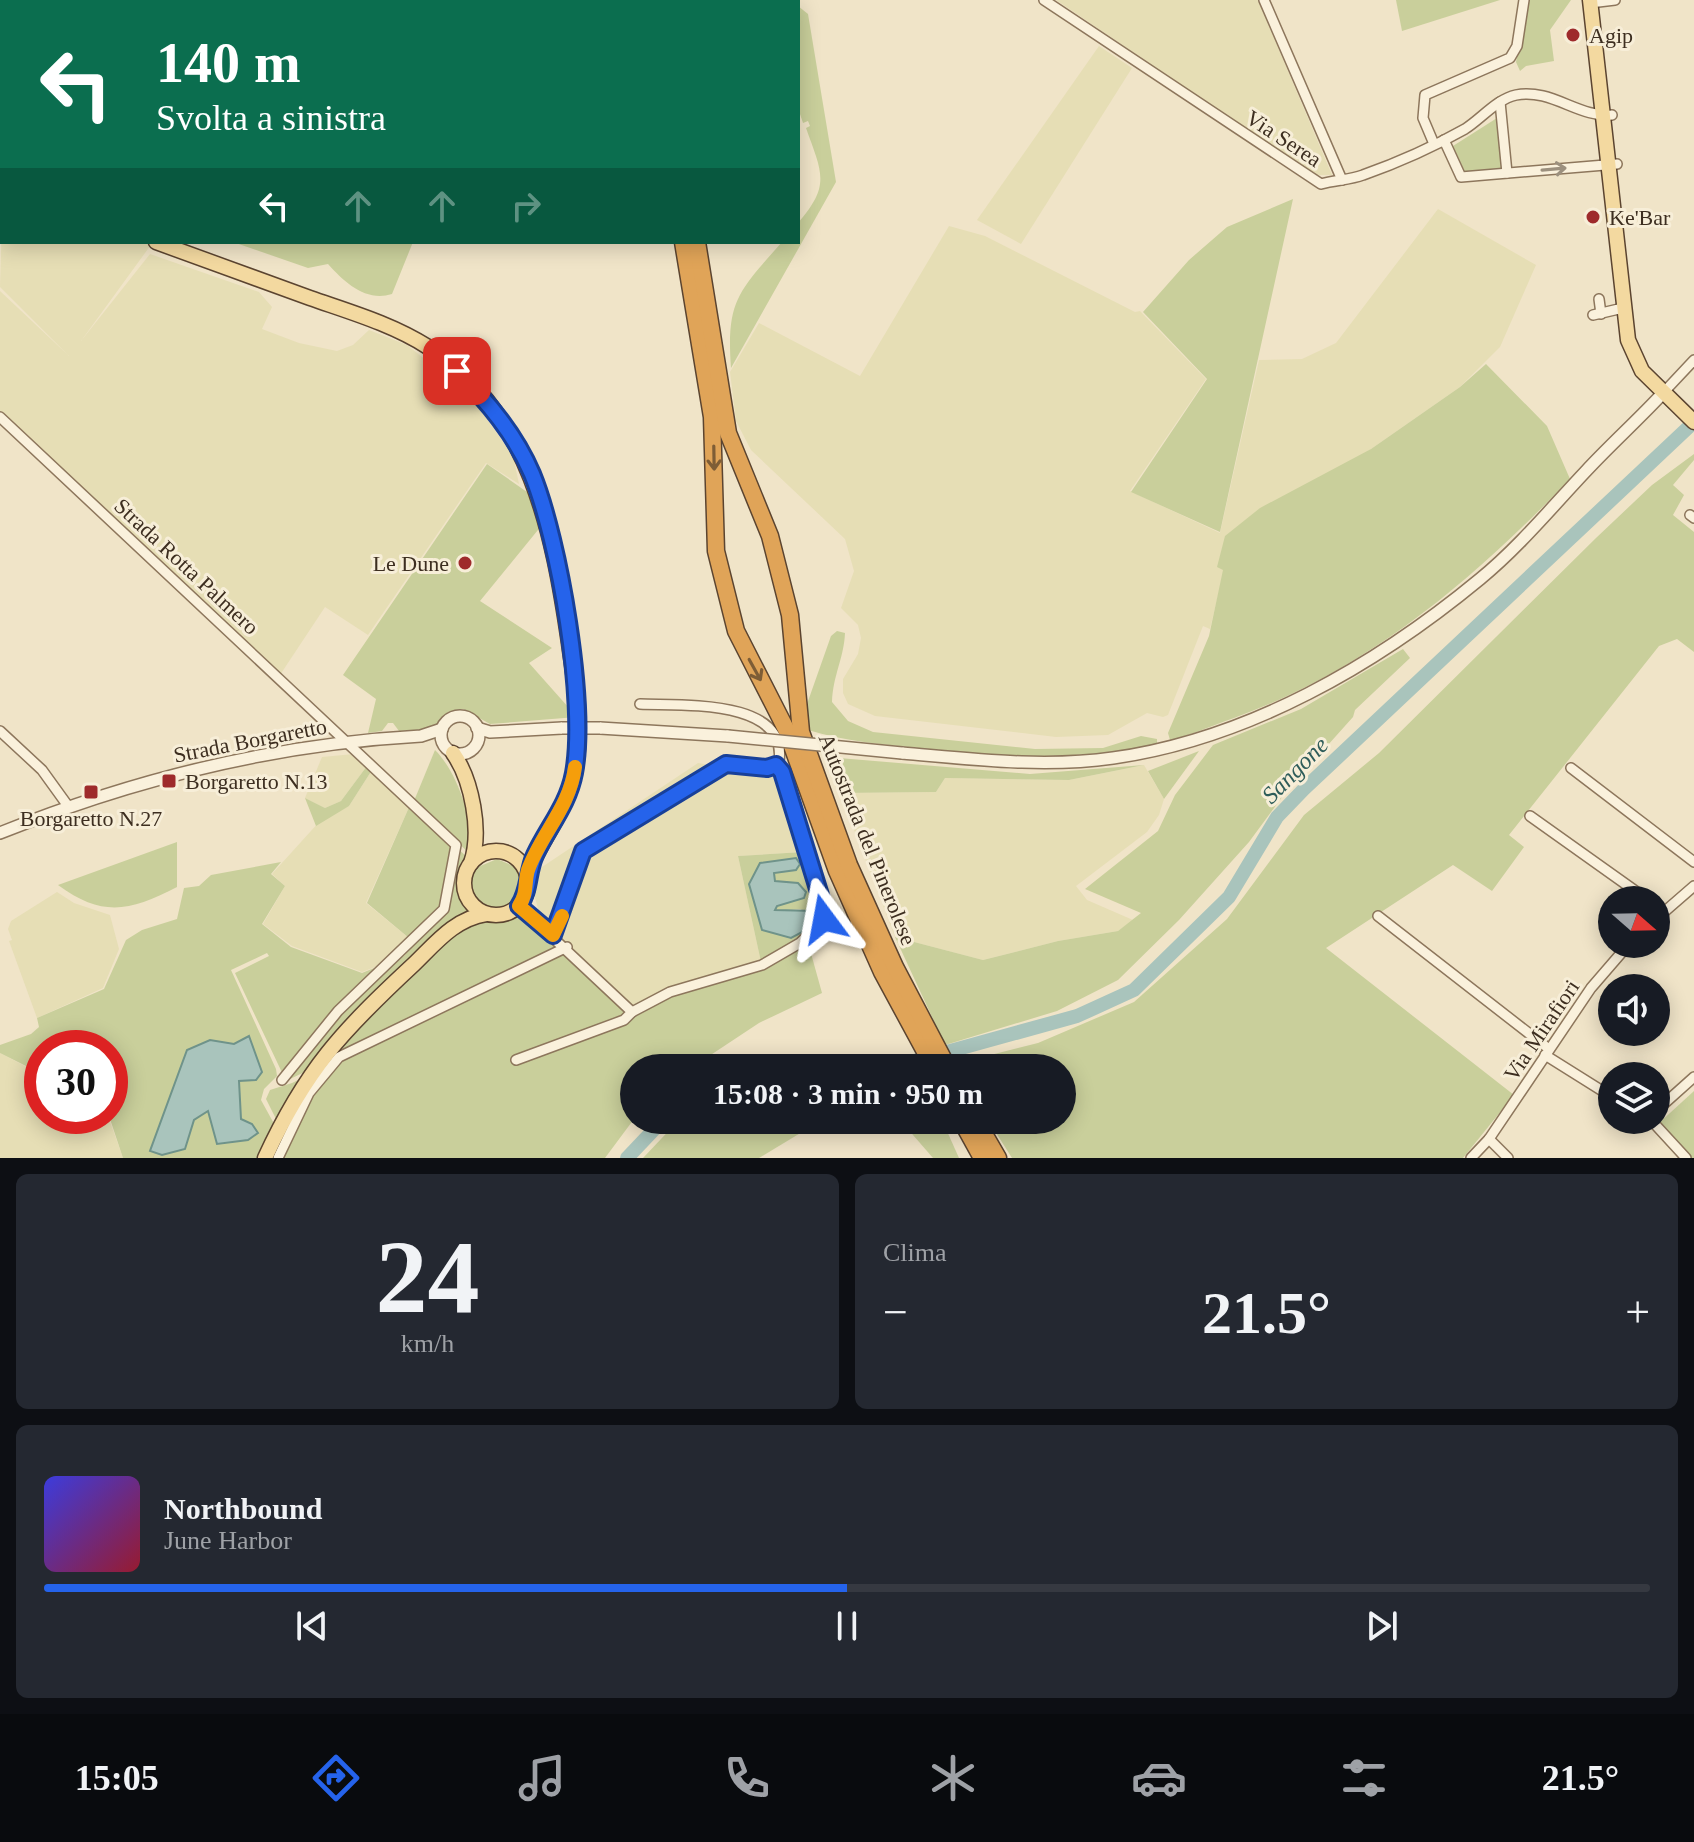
<!DOCTYPE html>
<html lang="it">
<meta charset="utf-8">
<style>
body{margin:0;font-family:Georgia,serif;background:#242831;color:#f1f3f6;height:100vh;display:flex;flex-direction:column;font-size:30px;white-space:nowrap}
*{box-sizing:border-box;margin:0}
p{font-size:26px;color:#9ea1a6}
.icon{flex:none;width:44px;height:44px;fill:none;stroke:currentColor;stroke-width:2;stroke-linecap:round;stroke-linejoin:round}
.map{position:relative;height:1158px;overflow:hidden}
.panel{display:flex;flex-direction:column;gap:16px;padding:16px;background:#0d0f14;flex:1}
.panel>*{flex:none}
.banner{position:absolute;left:0px;top:0px;width:800px;height:244px;box-shadow:0 4px 20px #0003;background:#0b6e4f;color:#fff;overflow:hidden}
.needle{width:52px;rotate:110deg}
.buttons{position:absolute;left:1598px;top:886px;display:grid;gap:16px}
.buttons a{display:grid;place-items:center;width:72px;height:72px;border-radius:50%;background:#171b24;box-shadow:0 4px 20px #0003;font-size:40px}
.speed{position:absolute;left:24px;top:1030px;display:flex;gap:16px;font-size:40px;font-weight:700;text-align:center}
.speed>*{display:grid;place-content:center;width:104px;height:104px;border-radius:50%;background:#171b24;box-shadow:0 4px 20px #0003;line-height:1}
.speed .limit{border:12px solid #d22;background:#fff;color:#111}
.pin{position:absolute;display:grid;place-items:center;width:68px;height:68px;color:#fff;margin:-34px;border-radius:16px;box-shadow:0 4px 12px #0006}
.me{position:absolute;width:88px;margin:-44px;rotate:347deg;stroke-linejoin:round;filter:drop-shadow(0 0 6px #0008)}
.turn{display:flex;align-items:center;gap:28px;height:168px;padding:0 24px;font-size:36px}
.turn .icon{width:104px;height:104px;stroke-width:2.5}
.turn b{display:block;font-size:56px;line-height:68px}
.lanes{display:flex;align-items:center;height:76px;padding:0 24px;background:#0003;justify-content:center;gap:40px;direction:ltr}
.lanes .off{opacity:.35}
.big{font-size:60px;font-weight:600;line-height:1.1}
.panel .tile{flex:1;display:flex;flex-direction:column;justify-content:center;gap:12px;min-width:0;padding:0 28px;border-radius:12px;background:#242831}
.panel .dial{align-items:center;gap:0}
.dial b{font-size:104px;line-height:1}
.song{display:flex;align-items:center;gap:24px}
.cover{width:96px;height:96px;border-radius:12px;background:linear-gradient(135deg,hsl(240 70% 55%),hsl(350 70% 35%))}
.played{height:8px;border-radius:4px;background:linear-gradient(90deg,#2563eb 50%,#363941 50%)}
.keys{display:flex;justify-content:space-around;direction:ltr}
.heat{display:flex;justify-content:space-between;align-items:center;font-size:44px;direction:ltr}
.panel .tiles{flex:1;display:grid;gap:16px;grid-template-columns:1fr 1fr}
.tile:last-child{grid-column:span 2}
.trip{position:absolute;left:620px;top:1054px;width:456px;height:80px;border-radius:40px;background:#171b24;box-shadow:0 4px 20px #0003;font-weight:600;line-height:80px;text-align:center}
.tabs{display:flex;height:128px;justify-content:space-around;align-items:center;background:#090b0e;color:#9ea1a6}
.tabs .icon{width:56px;height:56px}
.tabs .active{color:#2563eb}
.tabs b{font-size:36px;color:#f1f3f6}
.map>svg:first-child{display:block}
.farmland{fill:#e6deb5}
.green{fill:#c9cf9b;fill-rule:evenodd}
.water{fill:#a9c4bc;stroke:#6f938a;stroke-width:2}
.lines{fill:none;stroke-linecap:round;stroke-linejoin:round}
.river{stroke:#a9c4bc;stroke-width:14}
.minor-casing{stroke:#8d765c;stroke-width:12}
.tertiary-casing{stroke:#8d765c;stroke-width:14}
.primary-casing{stroke:#5b4430;stroke-width:17}
.motorway-casing{stroke:#5b4430;stroke-width:19}
.minor{stroke:#faf1dc;stroke-width:9}
.tertiary{stroke:#faf1dc;stroke-width:11}
.primary{stroke:#f3d9a0;stroke-width:14}
.motorway{stroke:#e0a458;stroke-width:16}
.tertiary-bridge-casing{stroke:#8d765c;stroke-width:14;stroke-linecap:butt}
.tertiary-bridge{stroke:#faf1dc;stroke-width:11}
.oneway{stroke:#9c907e}
.oneway2{stroke:#7e5d36}
.route-casing{stroke:#184099;stroke-width:20}
.route{stroke:#2563eb;stroke-width:14}
.slow{stroke:#f59e0b;stroke-width:14}
.poi-dot{fill:#9e2a2b;stroke:#f7eed8;stroke-width:3}
.labels{text-anchor:middle;stroke-width:6;stroke-linejoin:round;paint-order:stroke}
.poi-label{font-size:22px;fill:#3d2e20;stroke:#f7eed8;text-anchor:start}
.street-label{font-size:22px;fill:#3d2e20;stroke:#f7eed8}
.water-label{font-size:24px;font-style:italic;fill:#2f5d5a;stroke:#f7eed8}
</style>
<div class="map">
<svg width="1694" height="1158" viewBox="0 0 1694 1158">
<rect width="100%" height="100%" fill="#f0e4c8"/>
<g class="farmland">
<path d="M1056 0H1258L1332 175H1315Z"/>
<path d="M1099 46 1132 68 1021 244 977 220Z"/>
<path d="M1438 209 1536 265 1500 347 1460 387 1371 449 1224 570 1210 629 1203 626 1168 715 1163 717 1147 713 1108 735 1056 737 875 716 848 704 843 693V679L858 654 861 638 858 625 841 608 854 571 845 539 751 450 736 421 730 372 759 323 860 376 949 226 985 236 1135 312 1140 311 1206 379 1130 491 1220 533 1259 360 1302 359 1336 343Z"/>
<path d="M2 217V242H153L81 341 150 254 259 292 272 307 262 329 299 343 337 351 353 345 369 330 407 345 451 380 479 408 513 456 519 484 486 463 368 635 325 607 280 675 0 414V291L69 356 0 287Z"/>
<path d="M354 754 367 766 341 801 325 808 305 798 322 757Z"/>
<path d="M698 763 780 776 803 852 738 856 761 962 632 1007 553 935 540 916 534 894 539 869Z"/>
<path d="M1144 765 1164 799 1159 815 1147 832 1076 886 1087 900 1133 920 1118 931 1058 941 983 960 895 937 840 793 936 792 945 778 1069 780Z"/>
<path d="M372 770 410 805 366 903 415 943 404 956 362 972 292 946 263 924 285 886 272 874 320 821 349 806Z"/>
<path d="M57 892 74 903 110 915 119 949 103 988 37 1018 9 941 12 940 8 929 11 921Z"/>
<path d="M0 1053 42 1075V1116H108L123 1158H0Z"/>
</g>
<g class="green">
<path d="M1396 0H1500L1402 31Z"/>
<path d="M1528 0H1571L1550 30 1554 61 1526 66 1520 71 1516 62Z"/>
<path d="M798 6 808 14 836 182 731 368C726 300 739 291 782 242H798V223C831 185 822 173 806 128L810 126 808 121 803 123 798 108Z"/>
<path d="M1497 118 1502 168 1465 172 1453 146Z"/>
<path d="M1293 199 1220 532 1131 492 1207 379 1143 312 1189 260 1227 227Z"/>
<path d="M233 242H413L392 294C366 302 345 283 328 264L308 268Z"/>
<path d="M1486 364 1547 426 1570 479C1472 581 1369 669 1234 718 1213 725 1192 735 1170 740L1168 733 1209 636 1223 570 1217 567 1225 536 1260 508 1371 449 1460 387Z"/>
<path d="M1694 454V460L1673 485 1684 495 1673 515 1694 532V652L1677 639 1659 646 1509 835 1524 847 1492 891 1453 865 1326 948 1514 1095 1463 1158H1012L988 1120H1062V1068H957L955 1064 1038 1043 1134 1002 1227 919 1304 815 1379 753 1596 538 1652 485Z"/>
<path d="M487 464 537 499 542 525 480 601 552 648 529 663 577 717 490 724 463 709 448 712 434 729 399 731 393 723H388L382 731 368 733 376 699 343 675Z"/>
<path d="M837 631 845 633C844 658 833 675 832 702L848 721 873 732 1035 749 1103 748 1141 736 1157 739V745C1070 761 1005 757 918 748 880 744 844 741 808 730L807 704 831 636Z"/>
<path d="M1403 649 1410 658 1355 710 1353 717 1285 793 1249 842 1179 920 1118 980 1057 1011 945 1045 895 937 983 960 1058 941 1118 931 1141 913 1085 889 1158 831 1175 795 1213 745 1301 709Z"/>
<path d="M435 750C458 773 474 822 470 854L414 801Z"/>
<path d="M1199 751 1164 799 1148 771Z"/>
<path d="M827 757 1030 774 1144 765 1069 780 945 778 936 792 840 793Z"/>
<path d="M367 766 372 770 349 806 316 826 305 798 325 808 341 801Z"/>
<path d="M410 805 478 867 497 859 516 867 522 881 516 901 553 935 558 949 286 1081 235 973 269 956 267 953 231 970 276 1069 277 1076 264 1089 261 1100 278 1131 274 1158H123L109 1116 110 1048H42V1074L0 1053V1045L31 1034 39 1027 37 1018 104 989 126 940 142 930 177 919 184 888 199 886 211 875 281 862 271 874 285 886 262 924 291 947 362 973 404 956 415 943 367 903Z"/>
<path d="M177 842V887C130 911 103 918 58 885Z"/>
<path d="M803 852 822 915 788 949 761 962 738 856ZM760 863 796 870 773 873 775 882 798 883 804 898 777 906 775 911 802 909 762 930Z"/>
<path d="M807 939 822 993 759 1023 691 1068H634V1119L605 1158H278L282 1131 266 1099 270 1090 292 1083 567 950 624 1007H640L743 970Z"/>
<path d="M1694 1091V1158H1692L1659 1123Z"/>
<path d="M679 1120H822L759 1158H643Z"/>
<path d="M900 1120H942L959 1158H933Z"/>
</g>
<g class="water">
<path d="M796 858 800 864 796 870 774 873 775 881 798 883 806 892 804 898 777 906 775 910 816 911 808 929 791 938 762 930 749 884 760 863Z"/>
<path d="M249 1036 262 1072 256 1080 239 1081 241 1119 252 1124 258 1133 248 1140 217 1144 208 1111 194 1120 185 1149 162 1155 150 1151 187 1050 210 1040 234 1044Z"/>
</g>
<g class="lines">
<g class="river">
<path d="M889 1068 1077 1016 1134 990 1229 897 1277 817 1304 789 1694 422"/>
<path d="M627 1158 663 1120"/>
</g>
<defs>
<g id="minor">
<path d="M1044 0 1321 184C1335 180 1350 180 1363 175 1397 163 1433 147 1465 129 1481 119 1497 99 1516 95 1551 88 1579 118 1612 115"/>
<path d="M1264 0 1342 180"/>
<path d="M1590 3 1615 0"/>
<path d="M1500 102 1507 173"/>
<path d="M1444 140 1461 177 1617 164"/>
<path d="M1434 144 1423 118 1425 95 1510 58 1517 46 1524 0"/>
<path d="M1599 299 1601 314"/>
<path d="M1593 315 1623 308"/>
<path d="M1663 393 1694 360"/>
<path d="M0 417 456 845 444 909 338 1011 282 1080"/>
<path d="M1690 515 1694 518"/>
<path d="M0 731 42 770 68 806"/>
<path d="M1571 768 1694 862"/>
<path d="M1530 816 1648 900"/>
<path d="M1378 916 1549 1049"/>
<path d="M1656 919 1694 886"/>
<path d="M553 935 583 851 726 764 767 768 779 761C788 698 680 706 640 704"/>
<path d="M632 1012 670 992 762 965 800 943 824 919 823 905 782 772 776 765"/>
<path d="M1545 1055 1612 1097"/>
<path d="M516 1060 624 1020 632 1012 519 906"/>
<path d="M1656 1111 1694 1077"/>
<path d="M1651 1120 1686 1158"/>
<path d="M1489 1139 1508 1158"/>
<path d="M278 1158 309 1093 339 1057 567 947"/>
<path d="M1471 1158 1489 1139 1591 988 1629 944"/>
</g>
<g id="tertiary">
<circle cx="460" cy="735" r="19"/>
<path d="M477 728 490 732 562 728"/>
<path d="M600 728 728 736"/>
<path d="M902 753C972 759 1043 768 1113 758 1248 739 1376 665 1480 579 1519 547 1552 507 1586 471 1611 444 1638 420 1663 393"/>
<path d="M0 833C134 779 276 744 421 736L442 729"/>
</g>
<g id="primary">
<path d="M1590 0 1628 340 1642 371 1694 422"/>
<path d="M0 155 2 157"/>
<path d="M156 242C207 261 259 279 310 298 350 312 392 324 428 347 530 412 553 533 569 643 575 687 584 733 574 776 565 812 541 841 527 874"/>
<path d="M453 753C472 780 482 832 471 863"/>
<circle cx="496" cy="883" r="32"/>
<path d="M265 1158C306 1069 342 1031 413 965 435 944 454 919 486 914"/>
</g>
<g id="motorway">
<path d="M644 0V2"/>
<path d="M661 0V2"/>
<path d="M683 242 712 417 716 551 736 631 786 729 837 871 882 972 934 1068"/>
<path d="M697 242 728 433 770 536 790 615 801 732 849 865 895 967 948 1068"/>
<path d="M961 1120 982 1158"/>
<path d="M976 1120 998 1158"/>
</g>
</defs>
<use href="#minor" class="minor-casing"/>
<use href="#tertiary" class="tertiary-casing"/>
<use href="#primary" class="primary-casing"/>
<use href="#motorway" class="motorway-casing"/>
<use href="#minor" class="minor"/>
<use href="#tertiary" class="tertiary"/>
<use href="#primary" class="primary"/>
<use href="#motorway" class="motorway"/>
<defs>
<g id="tertiary-bridge">
<path d="M562 728H600"/>
<path d="M728 736 902 753"/>
</g>
</defs>
<use href="#tertiary-bridge" class="tertiary-bridge-casing"/>
<use href="#tertiary-bridge" class="tertiary-bridge"/>
</g>
<defs><path id="oneway-shaft" d="M-6 0H5M1.5-3L5.5 0L1.5 3" fill="none" stroke-width="1.6" stroke-linecap="round" stroke-linejoin="round" transform="scale(2)"/></defs>
<use class="oneway" href="#oneway-shaft" transform="translate(1554 169) rotate(-5)"/>
<g class="oneway2">
<use href="#oneway-shaft" transform="translate(714 458) rotate(89)"/>
<use href="#oneway-shaft" transform="translate(755 670) rotate(61)"/>
</g>
<g class="lines">
<defs>
<path id="route" d="M457 371C487 401 515 434 532 474 559 540 587 703 574 773 568 805 548 827 535 855 527 872 530 890 519 906L553 935 583 851 726 764 767 768 776 765 782 772 823 905 824 919"/>
</defs>
<use href="#route" class="route-casing"/>
<use href="#route" class="route"/>
<path class="slow" d="M562 916 553 935 519 906C528 893 524 883 528 870 541 834 570 807 575 767"/>
</g>
<g class="poi-dot">
<circle cx="1573" cy="35" r="8"/>
<circle cx="1593" cy="217" r="8"/>
<circle cx="465" cy="563" r="8"/>
<rect x="161" y="773" width="16" height="16" rx="4"/>
<rect x="83" y="784" width="16" height="16" rx="4"/>
</g>
<g class="labels">
<g class="poi-label">
<text x="1589" y="43">Agip</text>
<text x="1609" y="225">Ke'Bar</text>
<text x="449" y="571" text-anchor="end">Le Dune</text>
<text x="185" y="789">Borgaretto N.13</text>
<text x="91" y="826" text-anchor="middle">Borgaretto N.27</text>
</g>
<g class="street-label">
<text transform="translate(1284 138) rotate(33)" y="8">Via Serea</text>
<text transform="translate(187 566) rotate(43)" y="8">Strada Rotta Palmero</text>
<text transform="translate(250 740) rotate(-11)" y="8">Strada Borgaretto</text>
<text transform="translate(868 839) rotate(68)" y="8">Autostrada del Pinerolese</text>
<text transform="translate(1541 1030) rotate(-56)" y="8">Via Mirafiori</text>
</g>
<g class="water-label">
<text transform="translate(1295 770) rotate(-45)" y="8">Sangone</text>
</g>
</g>
</svg>
<div class="buttons">
<a><svg class="needle" viewBox="-14 -14 28 28"><path d="M0-13l5 13h-10z" fill="#e53935"/><path d="M0 13l5-13h-10z" fill="#9ea1a6"/></svg></a>
<a><svg class="icon" aria-label="sound" viewBox="0 0 24 24"><path d="M4 9h4l5-4v14l-5-4H4zM17 9q2 3 0 6"/></svg></a>
<a><svg class="icon" aria-label="layers" viewBox="0 0 24 24"><path d="M12 4l9 5-9 5-9-5zM3 14l9 5 9-5"/></svg></a>
</div>
<div class="speed"><div class="limit">30</div></div>
<div class="pin" style="left:457px;top:371px;background:#d93025"><svg class="icon" aria-label="arrive" viewBox="0 0 24 24"><path d="M6 21V4h12l-3 4 3 4H6"/></svg></div>
<svg class="me" style="left:824px;top:919px" viewBox="-20 -20 40 40"><path d="M0-17L14 15 0 8-14 15z" fill="#2563eb" stroke="#fff" stroke-width="4"/></svg>
<div class="trip">15:08 · 3 min · 950 m</div>
<div class="banner">
<div class="turn"><svg class="icon" aria-label="left" viewBox="0 0 24 24"><path d="M17 20v-9H6M10 6l-5 5 5 5"/></svg><div><b>140 m</b>Svolta a sinistra</div></div>
<div class="lanes"><svg class="icon" aria-label="left" viewBox="0 0 24 24"><path d="M17 20v-9H6M10 6l-5 5 5 5"/></svg><svg class="icon off" aria-label="ahead" viewBox="0 0 24 24"><path d="M12 20V5M6 11l6-6 6 6"/></svg><svg class="icon off" aria-label="ahead" viewBox="0 0 24 24"><path d="M12 20V5M6 11l6-6 6 6"/></svg><svg class="icon off" aria-label="right" viewBox="0 0 24 24"><path d="M7 20v-9h11M14 6l5 5-5 5"/></svg></div>
</div>
</div>
<section class="panel">
<div class="tiles">
<div class="tile dial"><b>24</b><p>km/h</p></div>
<div class="tile"><p>Clima</p>
<div class="heat"><a>−</a><b class="big">21.5°</b><a>+</a></div>
</div>
<div class="tile">
<div class="song"><i class="cover"></i><div><b>Northbound</b><p>June Harbor</p></div></div>
<div class="played"></div>
<div class="keys"><svg class="icon" aria-label="previous" viewBox="0 0 24 24"><path d="M18 5L8 12l10 7zM5 5v14"/></svg><svg class="icon" aria-label="pause" viewBox="0 0 24 24"><path d="M8 5v14M16 5v14"/></svg><svg class="icon" aria-label="next" viewBox="0 0 24 24"><path d="M6 5l10 7-10 7zM19 5v14"/></svg></div>
</div>
</div>
</section>
<nav class="tabs">
<b>15:05</b>
<svg class="icon active" aria-label="directions" viewBox="0 0 24 24"><path d="M12 3l9 9-9 9-9-9zM9 14v-3h6M13 9l2 2-2 2"/></svg>
<svg class="icon" aria-label="music" viewBox="0 0 24 24"><path d="M9 18V5l10-2v13"/><circle cx="6" cy="18" r="3"/><circle cx="16" cy="16" r="3"/></svg>
<svg class="icon" aria-label="phone" viewBox="0 0 24 24"><path d="M5 4h4l2 5-3 2q2 4 5 5l2-3 5 2v4C11 20 4 13 5 4z"/></svg>
<svg class="icon" aria-label="climate" viewBox="0 0 24 24"><path d="M12 3v18M4 7l16 10M4 17L20 7"/></svg>
<svg class="icon" aria-label="car" viewBox="0 0 24 24"><path d="M5 17H2v-5l4-1 3-4h7l3 4 3 1v5h-3M9 17h6M6 11h13"/><circle cx="7" cy="17" r="2"/><circle cx="17" cy="17" r="2"/></svg>
<svg class="icon" aria-label="filters" viewBox="0 0 24 24"><path d="M4 7h16M4 17h16"/><circle cx="9" cy="7" r="2"/><circle cx="15" cy="17" r="2"/></svg>
<b>21.5°</b>
</nav>
